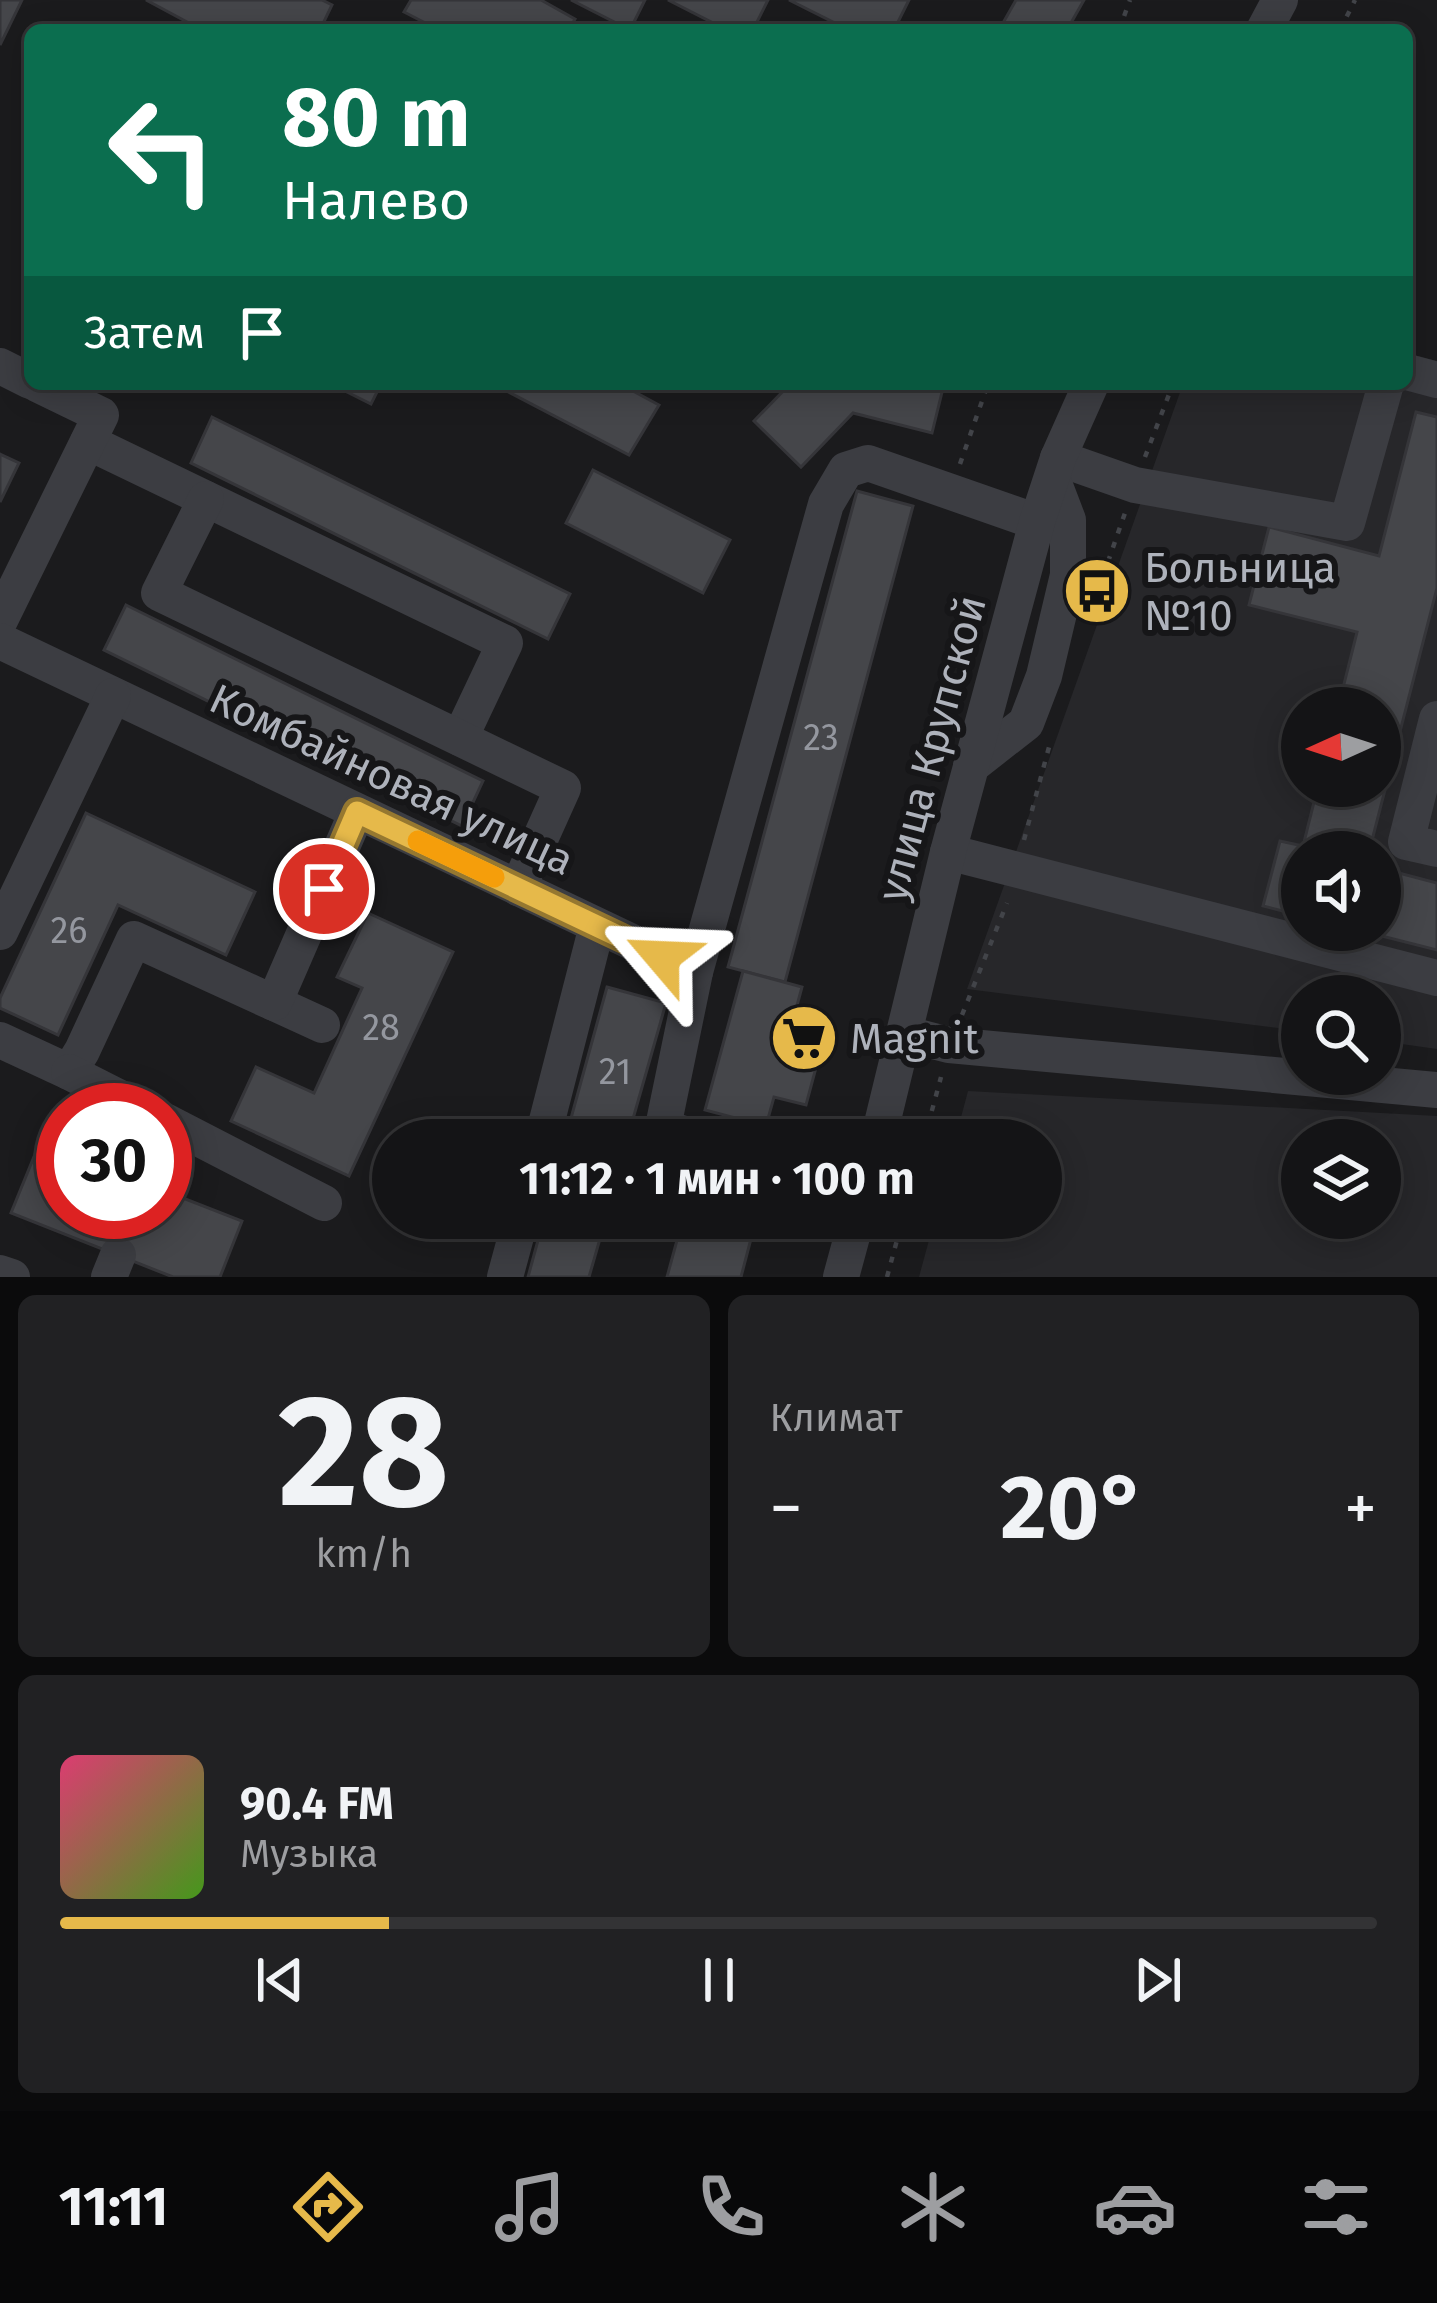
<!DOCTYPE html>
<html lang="ru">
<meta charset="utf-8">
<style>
body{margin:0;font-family:"Fira Sans",sans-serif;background:#212123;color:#f1f3f6;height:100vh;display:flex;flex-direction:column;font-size:45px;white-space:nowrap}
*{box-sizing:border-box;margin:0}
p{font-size:39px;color:#9d9ea1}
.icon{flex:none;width:66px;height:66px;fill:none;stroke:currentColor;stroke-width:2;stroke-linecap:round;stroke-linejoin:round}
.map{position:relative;height:1277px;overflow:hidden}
.panel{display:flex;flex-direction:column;gap:18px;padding:18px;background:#0b0b0c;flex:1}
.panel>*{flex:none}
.banner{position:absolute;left:24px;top:24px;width:1389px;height:366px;border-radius:18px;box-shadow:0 6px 30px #0003,0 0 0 3px #333335;background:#0b6e4f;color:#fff;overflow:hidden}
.needle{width:78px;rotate:267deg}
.tools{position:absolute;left:1281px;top:687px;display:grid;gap:24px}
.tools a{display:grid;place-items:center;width:120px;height:120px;border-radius:50%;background:#141416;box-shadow:0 6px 30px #0003,0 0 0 3px #333335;font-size:60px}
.speed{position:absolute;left:36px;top:1083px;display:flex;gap:24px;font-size:60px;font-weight:700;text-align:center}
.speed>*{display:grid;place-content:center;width:156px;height:156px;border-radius:50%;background:#141416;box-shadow:0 6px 30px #0003,0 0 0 3px #333335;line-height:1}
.speed .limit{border:18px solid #d22;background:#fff;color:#111}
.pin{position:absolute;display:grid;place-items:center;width:102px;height:102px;color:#fff;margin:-51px;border:6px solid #fff;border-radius:50%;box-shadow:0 3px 12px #0007}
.me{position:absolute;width:132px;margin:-66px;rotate:296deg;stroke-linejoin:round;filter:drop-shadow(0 0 9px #0008)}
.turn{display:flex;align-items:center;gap:42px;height:252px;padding:0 60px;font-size:54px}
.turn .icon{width:156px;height:156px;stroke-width:2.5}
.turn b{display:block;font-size:84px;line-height:102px}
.then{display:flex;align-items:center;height:114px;padding:0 60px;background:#0003;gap:24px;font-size:45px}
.big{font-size:90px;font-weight:700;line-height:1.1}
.panel .card{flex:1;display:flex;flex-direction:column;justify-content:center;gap:18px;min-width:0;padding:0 42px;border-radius:18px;background:#212123}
.panel .dial{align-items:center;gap:0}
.dial b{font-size:156px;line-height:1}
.song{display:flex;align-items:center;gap:36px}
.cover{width:144px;height:144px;border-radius:18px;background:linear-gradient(135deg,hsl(340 70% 55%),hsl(100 70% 35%))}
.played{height:12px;border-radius:6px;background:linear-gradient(90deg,#e6b94a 25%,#333335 25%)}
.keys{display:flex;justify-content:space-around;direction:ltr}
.heat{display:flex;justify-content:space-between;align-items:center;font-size:66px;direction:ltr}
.panel .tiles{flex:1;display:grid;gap:18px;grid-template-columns:1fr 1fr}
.card:last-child{grid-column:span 2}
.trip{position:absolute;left:372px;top:1119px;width:690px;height:120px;border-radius:60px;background:#141416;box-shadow:0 6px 30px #0003,0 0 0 3px #333335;font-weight:700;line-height:120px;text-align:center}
.menu{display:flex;height:192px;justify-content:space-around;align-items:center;background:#080809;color:#9d9ea1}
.menu .icon{width:84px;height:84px}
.menu .current{color:#e6b94a}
.menu b{font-size:54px;color:#f1f3f6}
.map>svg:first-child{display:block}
.built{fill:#27272a;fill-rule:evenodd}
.building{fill:#45464a;stroke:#353539;stroke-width:3}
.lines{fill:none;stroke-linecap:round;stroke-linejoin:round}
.path{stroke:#424449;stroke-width:4.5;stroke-dasharray:6 9;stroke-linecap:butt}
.minor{stroke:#3c3d42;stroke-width:36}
.route-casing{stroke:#967830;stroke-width:30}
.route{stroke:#e6b94a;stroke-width:21}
.slow{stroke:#f59e0b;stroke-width:21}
.labels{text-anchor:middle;stroke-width:12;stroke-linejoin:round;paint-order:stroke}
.number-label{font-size:36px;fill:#94979f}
.poi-label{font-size:42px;fill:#aeb2bb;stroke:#161618;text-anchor:start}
.street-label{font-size:42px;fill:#aeb2bb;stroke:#161618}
</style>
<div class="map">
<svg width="1437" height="1277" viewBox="0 0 1437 1277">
<rect width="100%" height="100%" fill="#1b1b1d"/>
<g class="built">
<path d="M1407 353 1437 361V1049L1380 1041V996H1302V1031L967 989 1183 384H1407ZM1302 708H1380V786H1302ZM1302 852H1380V930H1302Z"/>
<path d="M968 1091 1437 1116V1277H919L935 1218H1041V1140H955ZM1302 1140H1380V1218H1302Z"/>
</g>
<g class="building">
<path d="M0 0H22L0 45Z"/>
<path d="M146 0H322L332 5 320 30H202Z"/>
<path d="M411 0H541L575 19 569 30H439L404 12Z"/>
<path d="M571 0H645L630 30Z"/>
<path d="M668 0H768L753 30H727Z"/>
<path d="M789 0H909L894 30H849Z"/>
<path d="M1016 0H1084L1067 30H999Z"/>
<path d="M331 384H381L371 404Z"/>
<path d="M498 384H625L624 386 659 405 629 455 497 386Z"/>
<path d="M790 384H944L932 433 853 413 801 467 754 421Z"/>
<path d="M1416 412 1437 417V588L1369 852H1302V916L1263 906 1280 841 1303 846 1318 786H1380V708H1338L1357 632 1249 605 1269 527 1379 556Z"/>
<path d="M212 417 570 594 548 639 191 463Z"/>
<path d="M0 454 19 463 0 502Z"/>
<path d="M593 470 730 540 703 593 566 523Z"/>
<path d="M857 491 913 506 785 982 728 967Z"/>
<path d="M126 605 483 781 462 826 104 650Z"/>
<path d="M86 813 255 892 226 955 118 905 58 1035 0 1008V998Z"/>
<path d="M1380 868 1437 883V950L1358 930H1380Z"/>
<path d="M368 913 453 952 349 1176 231 1121 256 1067 314 1093 362 988 337 977Z"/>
<path d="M743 971 802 987 795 1013 828 1023 806 1105 774 1097 766 1126 705 1110Z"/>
<path d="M607 987 666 1003 627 1140H565Z"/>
<path d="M40 1142 63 1151V1212H165V1191L242 1221 220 1277H173L11 1213Z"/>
<path d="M544 1218H606L589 1277H528Z"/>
<path d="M683 1218 752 1235 741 1277H667Z"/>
</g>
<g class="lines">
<g class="path">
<path d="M1119 30 1130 0"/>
<path d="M1340 30 1355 0"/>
<path d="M1145 457 1173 384"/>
<path d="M960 464 988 384"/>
<path d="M1103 576 1125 513"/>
<path d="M1024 840 1049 747"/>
<path d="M962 1015 1007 903"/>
<path d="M924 1140 941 1077"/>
<path d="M887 1277 903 1218"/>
</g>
<g class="minor">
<path d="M1264 30 1280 0"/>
<path d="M0 366 30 381"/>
<path d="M1407 372 1437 380"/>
<path d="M88 442 505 643 460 738"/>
<path d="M1058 458 1135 485 1347 523 1386 384"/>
<path d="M206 499 159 593 563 788 518 888"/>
<path d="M0 620 101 415 37 384"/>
<path d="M0 641 695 972 663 1127 703 1140"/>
<path d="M1437 719 1406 842 1437 849"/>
<path d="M971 766 1026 723 1044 676 1068 575V520L1052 478"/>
<path d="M948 852 1437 978"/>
<path d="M0 932 113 696"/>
<path d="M695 972 826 504 846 470 868 463 1037 522"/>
<path d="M274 1003 322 1025"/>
<path d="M906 1034 949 1045 1437 1090"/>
<path d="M0 1040 69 1072 82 1051 134 939 274 1003 357 812"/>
<path d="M69 1072 144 1110"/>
<path d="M165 1121 324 1203"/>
<path d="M542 1140 597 926"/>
<path d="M878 1140 948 852 1037 522 1058 458 1091 384"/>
<path d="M0 1273 12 1277"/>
<path d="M109 1277 118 1255"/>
<path d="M505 1277 521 1218"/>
<path d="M841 1277 857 1218"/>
</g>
</g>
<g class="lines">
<defs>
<path id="route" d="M324 889 357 812 662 957"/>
</defs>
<use href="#route" class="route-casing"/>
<use href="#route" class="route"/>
<path class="slow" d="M418 841 494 877"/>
</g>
<defs>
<symbol id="bus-disc" viewBox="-11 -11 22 22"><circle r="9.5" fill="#e6b94a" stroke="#161618"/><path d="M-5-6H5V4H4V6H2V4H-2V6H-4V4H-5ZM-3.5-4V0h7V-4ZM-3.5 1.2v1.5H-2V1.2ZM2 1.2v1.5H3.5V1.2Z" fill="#111"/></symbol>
<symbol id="supermarket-disc" viewBox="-11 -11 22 22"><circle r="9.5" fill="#e6b94a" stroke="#161618"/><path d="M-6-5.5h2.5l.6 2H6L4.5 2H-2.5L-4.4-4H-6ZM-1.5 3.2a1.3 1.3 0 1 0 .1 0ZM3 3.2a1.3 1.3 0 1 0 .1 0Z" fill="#111"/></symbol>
</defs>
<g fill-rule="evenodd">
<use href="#bus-disc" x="1059" y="553" width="76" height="76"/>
<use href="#supermarket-disc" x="766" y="1000" width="76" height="76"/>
</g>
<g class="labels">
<g class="number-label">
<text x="821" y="750">23</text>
<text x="69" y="943">26</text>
<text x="381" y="1040">28</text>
<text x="615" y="1084">21</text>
</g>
<g class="poi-label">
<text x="1144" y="582">Больница<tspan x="1144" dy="48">№10</tspan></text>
<text x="850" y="1053">Magnit</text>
</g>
<g class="street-label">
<text transform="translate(931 748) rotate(-75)" y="15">улица Крупской</text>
<text transform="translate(392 779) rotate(25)" y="15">Комбайновая улица</text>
</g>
</g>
</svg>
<div class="tools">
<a><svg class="needle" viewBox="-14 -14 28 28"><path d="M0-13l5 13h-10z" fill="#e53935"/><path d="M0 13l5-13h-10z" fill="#9d9ea1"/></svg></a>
<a><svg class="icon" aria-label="sound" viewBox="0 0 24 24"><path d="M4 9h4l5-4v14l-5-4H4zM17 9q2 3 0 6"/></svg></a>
<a><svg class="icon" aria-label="search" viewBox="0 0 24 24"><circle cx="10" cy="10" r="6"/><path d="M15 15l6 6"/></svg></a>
<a><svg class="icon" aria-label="layers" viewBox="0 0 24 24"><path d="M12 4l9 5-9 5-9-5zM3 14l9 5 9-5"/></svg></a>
</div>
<div class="speed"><div class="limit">30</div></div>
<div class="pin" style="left:324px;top:889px;background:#d93025"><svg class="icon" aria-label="arrive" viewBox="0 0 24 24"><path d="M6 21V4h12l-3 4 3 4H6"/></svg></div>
<svg class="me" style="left:662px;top:957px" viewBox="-20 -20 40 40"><path d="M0-17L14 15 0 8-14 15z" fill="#e6b94a" stroke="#fff" stroke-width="4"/></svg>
<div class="trip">11:12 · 1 мин · 100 m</div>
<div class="banner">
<div class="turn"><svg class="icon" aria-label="left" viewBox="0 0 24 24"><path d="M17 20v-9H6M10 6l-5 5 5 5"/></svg><div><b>80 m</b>Налево</div></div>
<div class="then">Затем<svg class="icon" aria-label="arrive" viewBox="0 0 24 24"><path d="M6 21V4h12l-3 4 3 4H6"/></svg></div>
</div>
</div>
<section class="panel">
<div class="tiles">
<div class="card dial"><b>28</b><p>km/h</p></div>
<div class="card"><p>Климат</p>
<div class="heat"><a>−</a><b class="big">20°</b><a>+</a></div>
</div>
<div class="card">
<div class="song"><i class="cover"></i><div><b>90.4 FM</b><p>Музыка</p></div></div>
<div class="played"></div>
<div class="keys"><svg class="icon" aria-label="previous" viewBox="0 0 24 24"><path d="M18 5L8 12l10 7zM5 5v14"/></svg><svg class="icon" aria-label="pause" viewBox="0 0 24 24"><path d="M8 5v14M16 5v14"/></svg><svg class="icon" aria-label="next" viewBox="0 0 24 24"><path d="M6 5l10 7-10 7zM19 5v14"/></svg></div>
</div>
</div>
</section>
<nav class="menu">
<b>11:11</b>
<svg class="icon current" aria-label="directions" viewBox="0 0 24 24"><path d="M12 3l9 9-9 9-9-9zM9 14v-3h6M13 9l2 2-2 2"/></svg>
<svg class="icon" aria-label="music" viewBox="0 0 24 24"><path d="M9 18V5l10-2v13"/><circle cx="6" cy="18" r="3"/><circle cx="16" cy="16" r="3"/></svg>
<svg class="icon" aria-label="phone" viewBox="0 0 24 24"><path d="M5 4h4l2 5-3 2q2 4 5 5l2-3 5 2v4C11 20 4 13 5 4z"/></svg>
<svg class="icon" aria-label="climate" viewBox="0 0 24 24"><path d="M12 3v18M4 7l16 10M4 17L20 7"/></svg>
<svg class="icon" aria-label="car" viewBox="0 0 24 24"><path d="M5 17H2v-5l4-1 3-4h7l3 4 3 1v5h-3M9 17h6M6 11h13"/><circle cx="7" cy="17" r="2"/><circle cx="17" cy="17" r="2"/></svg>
<svg class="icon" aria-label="filters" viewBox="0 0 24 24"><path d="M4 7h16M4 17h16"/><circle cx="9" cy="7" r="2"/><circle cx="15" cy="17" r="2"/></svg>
</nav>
